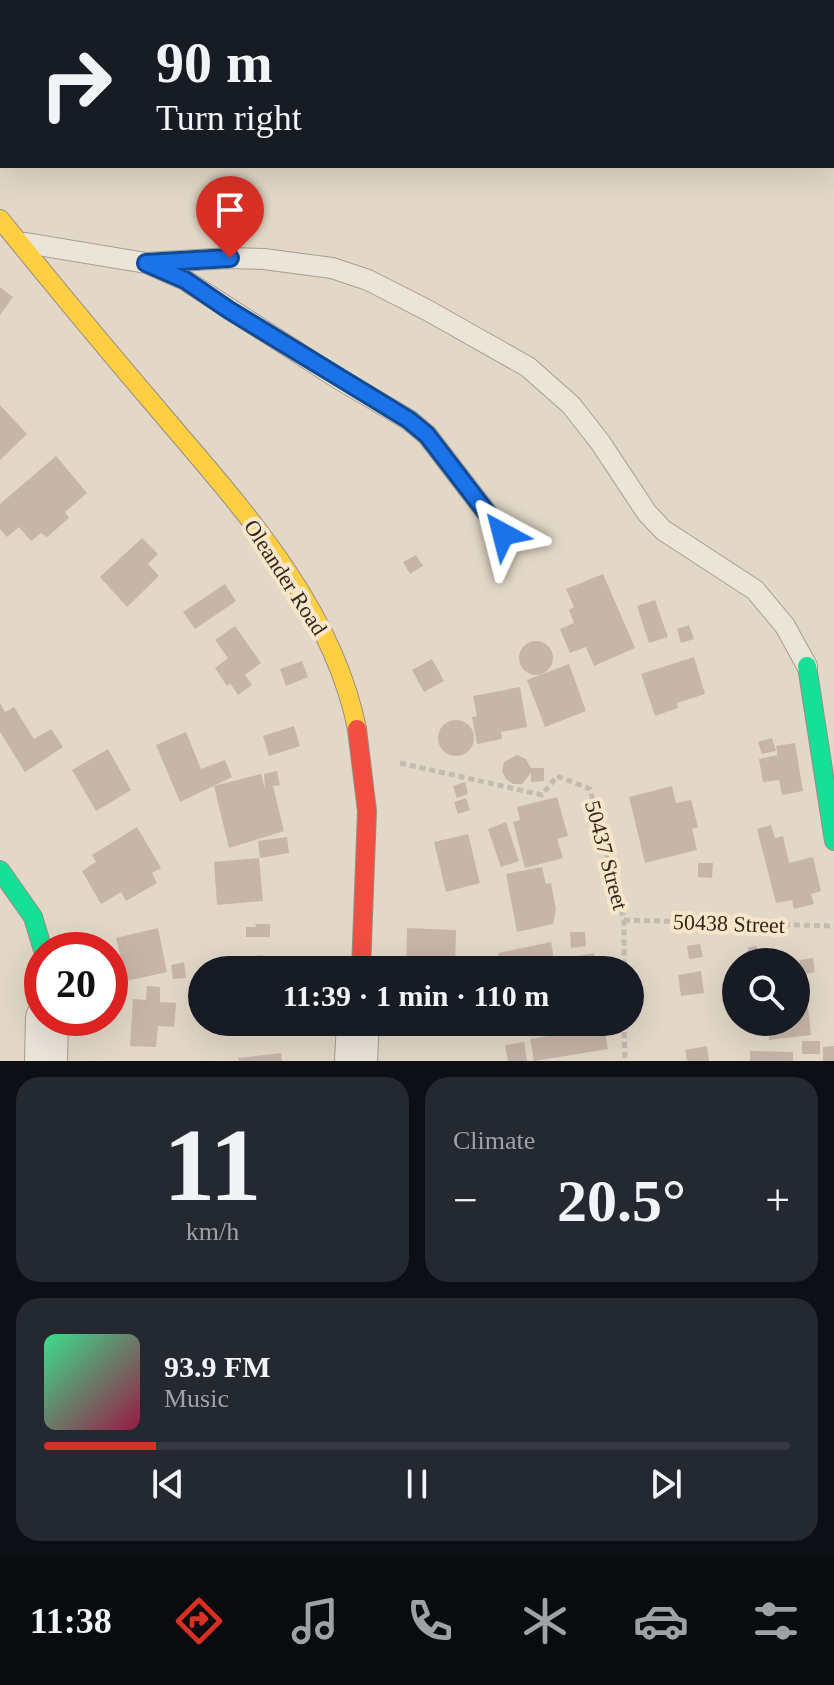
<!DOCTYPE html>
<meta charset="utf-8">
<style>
body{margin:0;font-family:Georgia,serif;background:#242831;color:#f1f3f6;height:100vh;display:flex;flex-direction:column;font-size:30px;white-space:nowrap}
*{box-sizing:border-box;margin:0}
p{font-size:26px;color:#9ea1a6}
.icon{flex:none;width:44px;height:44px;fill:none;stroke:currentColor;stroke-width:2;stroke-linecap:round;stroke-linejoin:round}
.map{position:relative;height:1061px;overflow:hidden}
.side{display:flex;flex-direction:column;gap:16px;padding:16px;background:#0d0f14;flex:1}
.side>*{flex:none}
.top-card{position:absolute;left:0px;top:0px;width:834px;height:168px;box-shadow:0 8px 32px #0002;background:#171b24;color:#f1f3f6;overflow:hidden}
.buttons{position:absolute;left:722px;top:948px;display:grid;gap:16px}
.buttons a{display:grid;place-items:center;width:88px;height:88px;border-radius:50%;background:#171b24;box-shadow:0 8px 32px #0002;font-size:40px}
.speed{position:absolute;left:24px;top:932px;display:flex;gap:16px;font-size:40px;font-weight:700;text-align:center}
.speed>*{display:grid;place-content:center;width:104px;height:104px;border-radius:50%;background:#171b24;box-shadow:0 8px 32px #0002;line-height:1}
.speed .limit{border:12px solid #d22;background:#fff;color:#111}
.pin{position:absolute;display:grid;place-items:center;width:68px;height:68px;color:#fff;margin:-82px -34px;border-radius:50% 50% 50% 0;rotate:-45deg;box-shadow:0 0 8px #0007}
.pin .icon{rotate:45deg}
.me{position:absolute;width:88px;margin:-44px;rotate:322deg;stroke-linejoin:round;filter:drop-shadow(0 0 6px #0008)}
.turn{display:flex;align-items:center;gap:28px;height:168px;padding:0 24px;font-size:36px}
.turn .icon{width:104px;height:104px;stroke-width:2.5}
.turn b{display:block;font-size:56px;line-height:68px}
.big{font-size:60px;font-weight:800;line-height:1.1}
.side .tile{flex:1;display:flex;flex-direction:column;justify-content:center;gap:12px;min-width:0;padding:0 28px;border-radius:24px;background:#242831}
.side .dial{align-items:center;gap:0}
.dial b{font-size:104px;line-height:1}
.song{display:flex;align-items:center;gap:24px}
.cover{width:96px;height:96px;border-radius:12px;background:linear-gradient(135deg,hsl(150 70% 55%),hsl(340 70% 35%))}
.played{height:8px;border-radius:4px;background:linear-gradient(90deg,#d93025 15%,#363941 15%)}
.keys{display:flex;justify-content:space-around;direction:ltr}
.heat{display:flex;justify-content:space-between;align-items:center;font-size:44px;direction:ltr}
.side .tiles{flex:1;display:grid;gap:16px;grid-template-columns:1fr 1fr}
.tile:last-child{grid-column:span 2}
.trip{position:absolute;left:188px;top:956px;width:456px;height:80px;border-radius:40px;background:#171b24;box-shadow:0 8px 32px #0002;font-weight:800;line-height:80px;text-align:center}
.dock{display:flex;height:128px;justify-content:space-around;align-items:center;background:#090b0e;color:#9ea1a6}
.dock .icon{width:56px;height:56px}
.dock .on{color:#d93025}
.dock b{font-size:36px;color:#f1f3f6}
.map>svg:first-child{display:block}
.building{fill:#c7b5a8}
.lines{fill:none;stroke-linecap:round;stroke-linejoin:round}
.lane-casing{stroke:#a79d91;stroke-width:22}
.street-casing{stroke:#a79d91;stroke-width:44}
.fast-casing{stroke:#978d81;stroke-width:20}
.slow-casing{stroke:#978d81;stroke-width:20}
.jam-casing{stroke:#978d81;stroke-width:20}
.path{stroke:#c3bab0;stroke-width:5;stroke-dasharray:6 4;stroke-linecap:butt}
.lane{stroke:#ebe4d9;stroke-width:20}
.street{stroke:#ebe4d9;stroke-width:42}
.fast{stroke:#16e098;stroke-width:18}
.slow{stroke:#ffcf43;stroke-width:18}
.jam{stroke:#f24e42;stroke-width:18}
.route-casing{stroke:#114b97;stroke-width:20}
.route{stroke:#1a73e8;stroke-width:14}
.labels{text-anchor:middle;stroke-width:8;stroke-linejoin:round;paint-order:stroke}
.street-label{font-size:22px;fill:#35251a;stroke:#f7e6ca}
</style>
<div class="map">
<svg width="834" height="1061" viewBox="0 0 834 1061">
<rect width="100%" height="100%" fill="#e3d8c7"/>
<g class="building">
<path d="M0 287 13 297 0 315Z"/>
<path d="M0 405 27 434 0 460Z"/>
<path d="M56 456 87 493 65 512 69 518 47 537 41 533 31 541 19 527 7 537 0 529V504Z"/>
<path d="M142 538 158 554 148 564 159 576 127 607 100 577Z"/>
<path d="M416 555 423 566 410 574 403 562Z"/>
<path d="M603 574 635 648 594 666 586 647 570 653 560 629 574 623 569 610 574 607 566 589Z"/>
<path d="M225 584 236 601 195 629 183 612Z"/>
<path d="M655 600 668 637 649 643 637 606Z"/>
<path d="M689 625 694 639 681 643 677 629Z"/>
<path d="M235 626 261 663 245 675 252 685 238 695 230 683 227 686 215 668 228 658 215 640Z"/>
<circle cx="536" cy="658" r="17"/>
<path d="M694 657 705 694 677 703 678 708 655 716 641 674Z"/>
<path d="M432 659 444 681 424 692 412 670Z"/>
<path d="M302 661 308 677 286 686 280 669Z"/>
<path d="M569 664 586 711 545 727 527 680Z"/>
<path d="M520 687 527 727 501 732 502 739 477 744 472 717 477 716 473 696Z"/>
<path d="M0 703 5 712 14 707 34 739 51 729 63 747 25 772 0 732Z"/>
<circle cx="456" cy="738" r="18"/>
<path d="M294 726 300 746 269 756 263 736Z"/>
<path d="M186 732 201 769 225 760 232 777 180 802 156 745Z"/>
<path d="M772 738 776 751 762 754 758 742Z"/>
<path d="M795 743 803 791 782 795 779 780 763 782 759 759 777 755 778 759 776 746Z"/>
<path d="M108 749 131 790 96 811 72 770Z"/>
<path d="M517 755 526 759 531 768H544V781L531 782V773L522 784H513L506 779 502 771 504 762Z"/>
<path d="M277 771 280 785 273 786 284 831 229 848 214 786 261 774 265 789 264 774Z"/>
<path d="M465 782 468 794 457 798 453 786Z"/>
<path d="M672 786 676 803 691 800 698 827 692 829 697 850 645 863 629 797Z"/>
<path d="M557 797 568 836 557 839 563 858 525 868 513 822 520 820 517 807Z"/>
<path d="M466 798 470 810 458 814 454 802Z"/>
<path d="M506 822 519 861 501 867 488 829Z"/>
<path d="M771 825 775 838 783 836 789 863 813 857 821 891 811 894 814 904 794 909 792 900 776 903 757 829Z"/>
<path d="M137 827 161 868 152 873 157 883 126 901 121 892 101 904 82 871 96 862 92 855Z"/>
<path d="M468 834 480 883 446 892 434 842Z"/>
<path d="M287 837 289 853 260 858 258 841Z"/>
<path d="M259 858 263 901 217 905 214 862Z"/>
<path d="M698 863H713L712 878 698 877Z"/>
<path d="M542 867 546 884 551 883 556 909 553 924 517 932 506 874Z"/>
<path d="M255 924H270V937H246V927H256Z"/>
<path d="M158 928 167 972 126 981 116 938Z"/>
<path d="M407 928 456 930 455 970H406Z"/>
<path d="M570 932H585L586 946 571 948Z"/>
<path d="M551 942 556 970H502L498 953Z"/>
<path d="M700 944 703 957 689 959 687 946Z"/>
<path d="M757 946V955L749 956 748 947Z"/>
<path d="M594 953 597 970H573L571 957Z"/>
<path d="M263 955 264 970H211L210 961Z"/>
<path d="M813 958 815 972 801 975 799 960Z"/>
<path d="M184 962 186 978 173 979 171 965Z"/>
<path d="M701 971 704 993 681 996 678 975Z"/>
<path d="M147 986 160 987V1002L176 1003 174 1027 158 1026 156 1047 130 1046 133 999 146 1000Z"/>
<path d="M807 997 811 1035 769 1040 767 1022H796V998Z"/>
<path d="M604 1027 608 1049 534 1061 530 1039Z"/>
<rect x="802" y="1041" width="18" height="13"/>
<path d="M524 1042 527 1061H508L505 1045Z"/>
<path d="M707 1046 709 1061H687L685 1050Z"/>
<path d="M834 1046V1061H823V1047Z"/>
<path d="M750 1051 793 1052V1061H750Z"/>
<path d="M281 1053 282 1061H239L238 1058Z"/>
</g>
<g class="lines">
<defs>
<g id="lane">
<path d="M26 243 146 263 230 258 264 259 332 268 368 280 427 310 528 367 571 405 600 442 647 513 663 530 755 590 785 626 807 666"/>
<path d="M153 266 185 280 339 379 409 420 427 435 503 534"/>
</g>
<g id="street">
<path d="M46 1061 47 1018"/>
<path d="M356 1061 358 1022"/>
</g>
<g id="fast">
<path d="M807 666 834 841"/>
<path d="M0 870 33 917 43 950"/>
</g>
<path id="slow" d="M0 219C51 282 103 345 156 407 236 502 332 603 357 729"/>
<path id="jam" d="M357 729 367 811 361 970"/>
</defs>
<use href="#lane" class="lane-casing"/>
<use href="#street" class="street-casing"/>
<use href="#fast" class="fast-casing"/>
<use href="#slow" class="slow-casing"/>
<use href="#jam" class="jam-casing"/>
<g class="path">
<path d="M400 763 542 795 557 776 590 789 624 920V970"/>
<path d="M624 920 834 926"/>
<path d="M624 1022 625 1061"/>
</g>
<use href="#lane" class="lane"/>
<use href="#street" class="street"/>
<use href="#fast" class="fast"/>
<use href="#slow" class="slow"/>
<use href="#jam" class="jam"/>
</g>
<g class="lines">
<defs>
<path id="route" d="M230 258 146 263 185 280 229 310 409 420 427 435 503 534"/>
</defs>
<use href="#route" class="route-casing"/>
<use href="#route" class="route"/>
</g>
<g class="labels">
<g class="street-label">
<text transform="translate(286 577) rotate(57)" y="8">Oleander Road</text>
<text transform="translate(607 855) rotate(75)" y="8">50437 Street</text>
<text transform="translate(729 923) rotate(2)" y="8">50438 Street</text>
</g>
</g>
</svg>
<div class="buttons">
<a><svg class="icon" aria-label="search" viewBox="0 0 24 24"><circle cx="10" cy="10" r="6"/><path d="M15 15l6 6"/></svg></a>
</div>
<div class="speed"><div class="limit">20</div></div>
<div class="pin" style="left:230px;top:258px;background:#d93025"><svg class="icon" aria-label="arrive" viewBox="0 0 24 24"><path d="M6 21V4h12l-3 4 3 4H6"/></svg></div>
<svg class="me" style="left:503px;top:534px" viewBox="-20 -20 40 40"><path d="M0-17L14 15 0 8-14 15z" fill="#1a73e8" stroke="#fff" stroke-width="4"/></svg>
<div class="trip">11:39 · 1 min · 110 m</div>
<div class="top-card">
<div class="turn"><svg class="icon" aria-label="right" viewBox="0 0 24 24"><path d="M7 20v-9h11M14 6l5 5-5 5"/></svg><div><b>90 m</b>Turn right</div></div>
</div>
</div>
<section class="side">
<div class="tiles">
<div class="tile dial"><b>11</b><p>km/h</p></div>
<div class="tile"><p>Climate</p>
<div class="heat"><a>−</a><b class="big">20.5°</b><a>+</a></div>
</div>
<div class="tile">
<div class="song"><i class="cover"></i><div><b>93.9 FM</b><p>Music</p></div></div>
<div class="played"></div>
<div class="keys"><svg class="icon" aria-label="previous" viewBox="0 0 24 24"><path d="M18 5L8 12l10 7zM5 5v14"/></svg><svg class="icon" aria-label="pause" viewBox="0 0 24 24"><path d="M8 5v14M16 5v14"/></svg><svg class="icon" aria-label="next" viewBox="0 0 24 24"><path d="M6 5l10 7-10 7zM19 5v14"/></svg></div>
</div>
</div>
</section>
<nav class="dock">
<b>11:38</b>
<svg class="icon on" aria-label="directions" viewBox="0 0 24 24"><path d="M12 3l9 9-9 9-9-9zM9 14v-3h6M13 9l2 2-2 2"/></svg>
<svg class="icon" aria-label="music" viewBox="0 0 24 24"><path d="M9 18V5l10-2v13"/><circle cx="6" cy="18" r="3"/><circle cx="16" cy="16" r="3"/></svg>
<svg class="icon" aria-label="phone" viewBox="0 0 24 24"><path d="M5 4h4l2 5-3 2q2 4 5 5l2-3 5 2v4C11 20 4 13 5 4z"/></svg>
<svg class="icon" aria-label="climate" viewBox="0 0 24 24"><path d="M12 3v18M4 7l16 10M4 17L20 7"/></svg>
<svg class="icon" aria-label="car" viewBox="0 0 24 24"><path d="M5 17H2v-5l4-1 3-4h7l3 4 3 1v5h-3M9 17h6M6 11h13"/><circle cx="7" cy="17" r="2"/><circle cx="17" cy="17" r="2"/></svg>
<svg class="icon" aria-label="filters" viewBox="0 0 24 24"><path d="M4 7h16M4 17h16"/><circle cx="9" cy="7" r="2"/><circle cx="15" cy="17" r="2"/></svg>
</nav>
